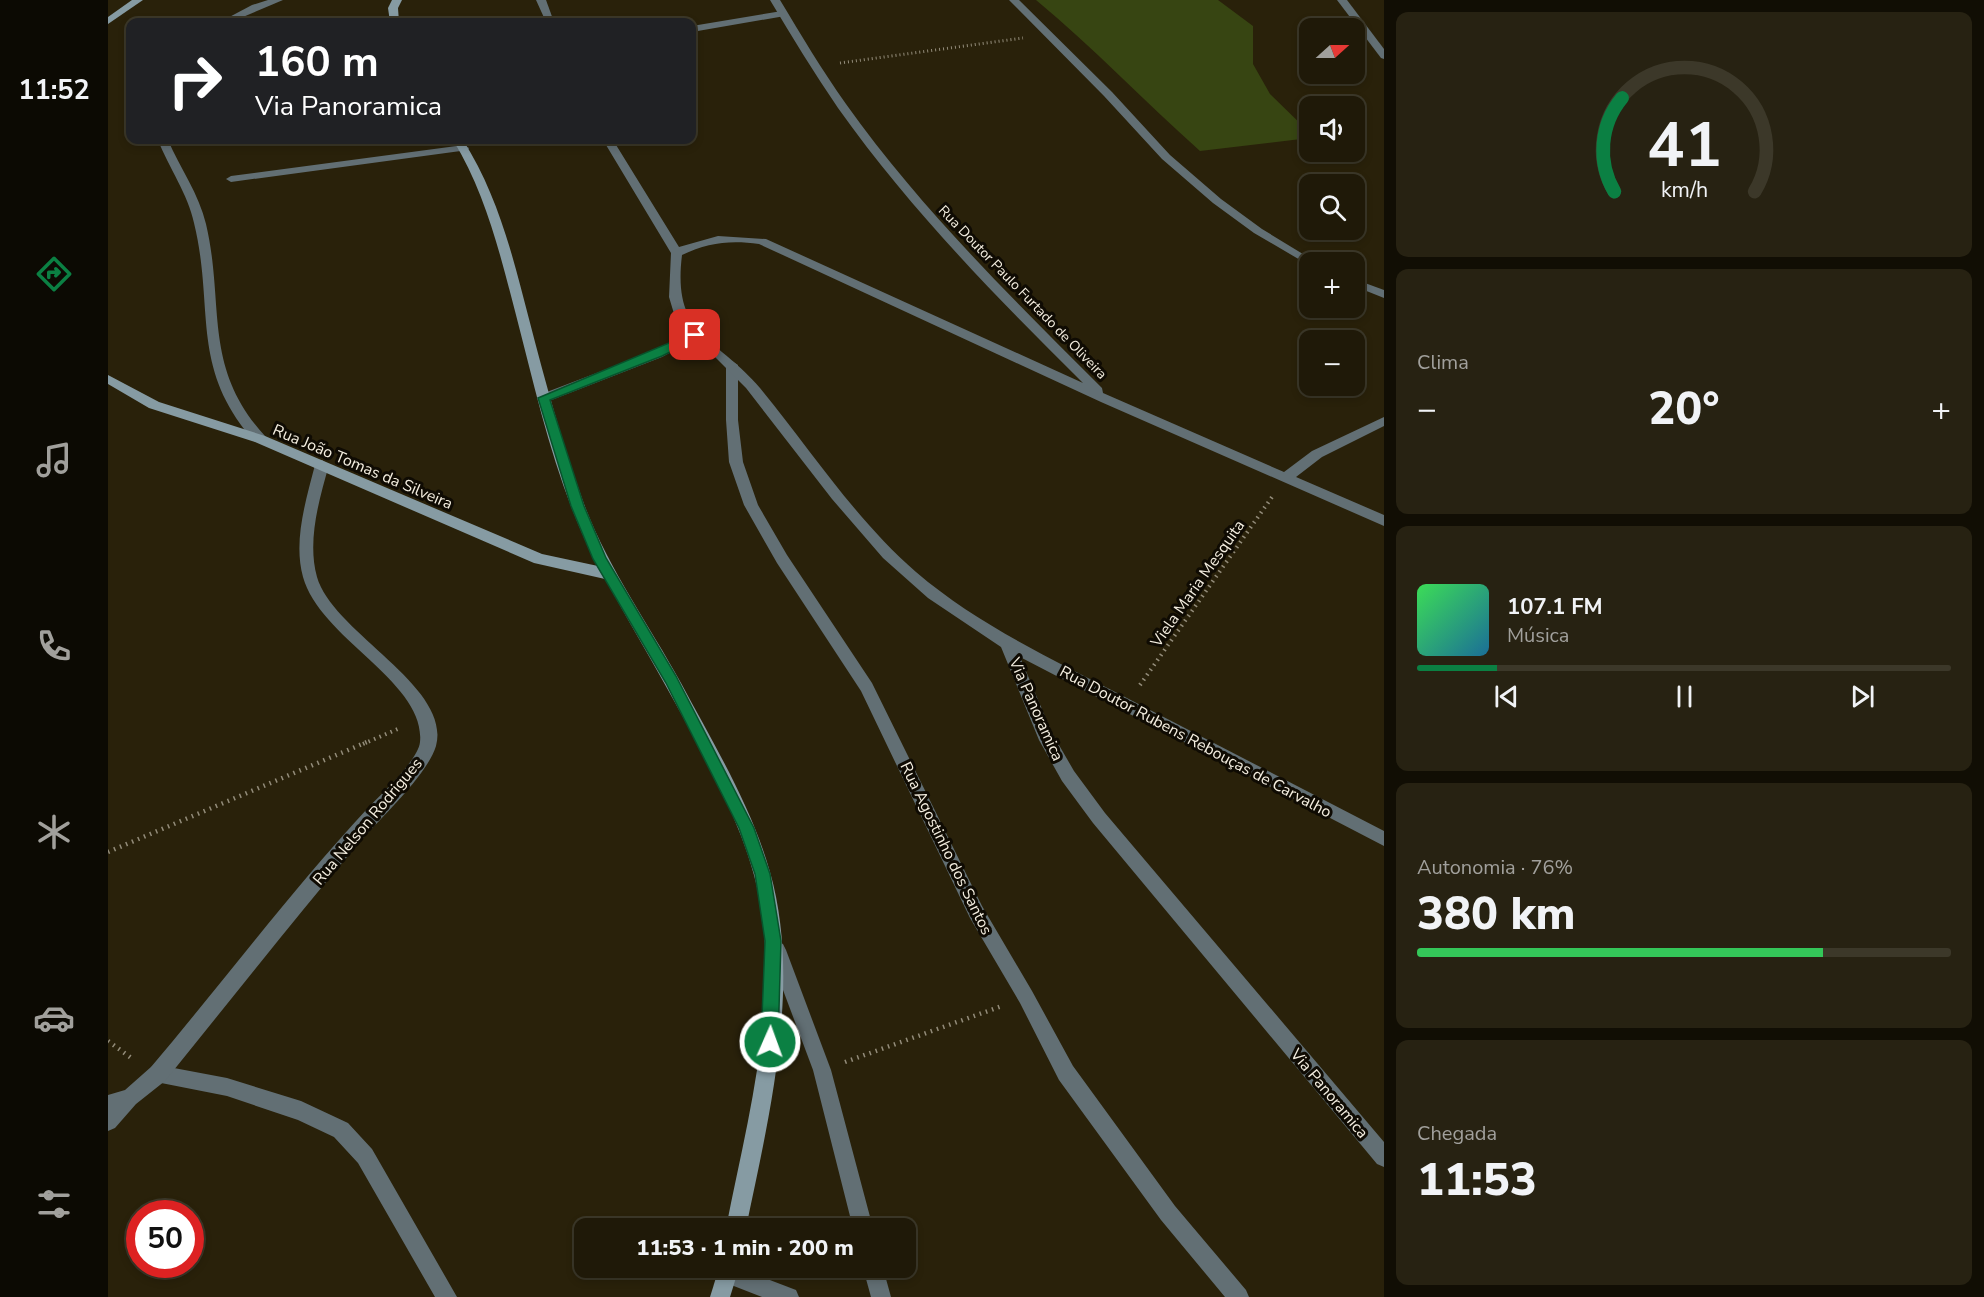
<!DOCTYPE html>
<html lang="pt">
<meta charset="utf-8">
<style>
body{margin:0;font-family:"Nunito Sans",sans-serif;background:#272212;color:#f1f3f6;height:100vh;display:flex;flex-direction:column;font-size:22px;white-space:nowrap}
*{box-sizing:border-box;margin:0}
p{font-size:20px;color:#a1a09c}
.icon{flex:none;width:33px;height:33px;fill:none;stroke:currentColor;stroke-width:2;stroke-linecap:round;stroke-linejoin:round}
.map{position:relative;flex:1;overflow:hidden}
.details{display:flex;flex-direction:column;gap:12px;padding:12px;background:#110e04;width:600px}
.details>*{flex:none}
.hud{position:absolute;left:18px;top:18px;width:570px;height:126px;border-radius:12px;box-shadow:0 3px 9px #0003,0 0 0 2px #3c3829;background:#202124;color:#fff;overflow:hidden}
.needle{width:39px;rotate:69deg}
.tools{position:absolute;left:1191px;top:18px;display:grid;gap:12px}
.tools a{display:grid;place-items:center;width:66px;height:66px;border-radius:12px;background:#1f1908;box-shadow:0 3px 9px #0003,0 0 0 2px #3c3829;font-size:30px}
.speed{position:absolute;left:18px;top:1200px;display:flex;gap:12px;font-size:30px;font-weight:700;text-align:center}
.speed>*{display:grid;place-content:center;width:78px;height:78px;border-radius:50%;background:#1f1908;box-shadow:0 3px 9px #0003,0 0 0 2px #3c3829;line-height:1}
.speed .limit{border:9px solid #d22;background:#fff;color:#111}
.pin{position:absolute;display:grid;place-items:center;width:51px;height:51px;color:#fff;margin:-26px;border-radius:12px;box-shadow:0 3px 9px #0006}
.me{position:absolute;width:66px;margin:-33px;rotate:2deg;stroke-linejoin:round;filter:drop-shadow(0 0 4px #0008)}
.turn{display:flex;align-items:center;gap:21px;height:126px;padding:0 30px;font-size:27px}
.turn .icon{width:78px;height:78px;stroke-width:2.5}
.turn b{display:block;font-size:42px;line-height:51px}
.big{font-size:45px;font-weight:800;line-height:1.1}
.details .card{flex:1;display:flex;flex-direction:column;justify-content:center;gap:9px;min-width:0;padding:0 21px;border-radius:12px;background:#272212}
.details .dial{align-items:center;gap:0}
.dial svg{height:156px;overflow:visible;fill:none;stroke:#3c3829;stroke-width:7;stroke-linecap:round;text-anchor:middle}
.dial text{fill:#f1f3f6;stroke:none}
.song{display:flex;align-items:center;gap:18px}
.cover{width:72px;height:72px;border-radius:9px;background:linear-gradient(135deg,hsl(130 70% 55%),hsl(200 70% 35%))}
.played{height:6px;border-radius:3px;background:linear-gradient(90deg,#0b8043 15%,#3c3829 15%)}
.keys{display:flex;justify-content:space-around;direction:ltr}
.heat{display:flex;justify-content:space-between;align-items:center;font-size:33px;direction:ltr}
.charge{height:9px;border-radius:4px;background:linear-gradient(90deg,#34c759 76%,#3c3829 0)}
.trip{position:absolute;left:466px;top:1218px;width:342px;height:60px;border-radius:12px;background:#1f1908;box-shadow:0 3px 9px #0003,0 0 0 2px #3c3829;font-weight:800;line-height:60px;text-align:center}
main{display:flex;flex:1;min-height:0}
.dock{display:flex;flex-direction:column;width:108px;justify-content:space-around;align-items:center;background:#0c0a03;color:#a1a09c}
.dock .icon{width:42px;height:42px}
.dock .active{color:#0b8043}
.dock b{font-size:27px;color:#f1f3f6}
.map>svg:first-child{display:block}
.green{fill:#374512}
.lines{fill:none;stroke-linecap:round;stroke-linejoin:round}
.path-far2{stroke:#938c7a;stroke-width:3;stroke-dasharray:1 3;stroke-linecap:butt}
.path-far1{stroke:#938c7a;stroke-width:4;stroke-dasharray:1.5 4.5;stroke-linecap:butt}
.path{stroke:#938c7a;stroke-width:4.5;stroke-dasharray:1.5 5;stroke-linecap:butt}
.lane{fill:#626f74;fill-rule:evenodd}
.street{fill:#626f74;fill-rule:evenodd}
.secondary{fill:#869ba3;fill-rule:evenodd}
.route{fill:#0b8043;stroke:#07532c;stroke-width:1.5}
.labels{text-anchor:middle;stroke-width:6;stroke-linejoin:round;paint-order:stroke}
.far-street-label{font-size:14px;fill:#f4eee0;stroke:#0f0b03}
.street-label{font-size:16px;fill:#f4eee0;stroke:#0f0b03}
</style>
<main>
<nav class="dock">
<b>11:52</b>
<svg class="icon active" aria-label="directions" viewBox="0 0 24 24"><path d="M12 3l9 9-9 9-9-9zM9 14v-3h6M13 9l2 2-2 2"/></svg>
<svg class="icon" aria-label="music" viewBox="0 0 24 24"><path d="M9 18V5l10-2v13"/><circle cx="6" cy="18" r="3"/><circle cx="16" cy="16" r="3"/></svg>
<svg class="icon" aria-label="phone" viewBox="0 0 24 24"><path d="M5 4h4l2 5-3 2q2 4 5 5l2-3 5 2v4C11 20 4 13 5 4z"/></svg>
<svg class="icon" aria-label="climate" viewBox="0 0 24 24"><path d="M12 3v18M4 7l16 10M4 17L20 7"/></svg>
<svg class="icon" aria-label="car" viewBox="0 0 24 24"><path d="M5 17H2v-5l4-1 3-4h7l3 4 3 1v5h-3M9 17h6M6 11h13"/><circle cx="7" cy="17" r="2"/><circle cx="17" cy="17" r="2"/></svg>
<svg class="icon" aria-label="filters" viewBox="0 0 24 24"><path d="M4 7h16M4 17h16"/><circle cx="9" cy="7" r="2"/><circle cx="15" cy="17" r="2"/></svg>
</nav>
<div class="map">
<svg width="1276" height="1297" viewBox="0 0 1276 1297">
<rect width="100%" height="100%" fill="#29210a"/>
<path class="green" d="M928 0H1110L1145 26V64L1162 94 1201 132 1193 139 1092 151C1036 101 985 47 928 0Z"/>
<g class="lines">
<path class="path-far2" d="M732 63 915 38"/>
<g class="path-far1">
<path d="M1032 685 1164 497"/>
<path d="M255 744 292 728"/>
</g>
<g class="path">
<path d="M0 852 259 742"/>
<path d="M0 1041 26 1060"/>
<path d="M737 1062 894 1006"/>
</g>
<g class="lane">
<path d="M1229 0H1239L1276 49V59L1273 58Z"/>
<path d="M674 11 679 14 677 16 584 32V26Z"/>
<path d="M356 145 361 148 360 150 123 182 118 179 123 176Z"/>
<path d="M624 361 630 365V420L635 462 650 505 679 555 764 683 874 906 924 991 965 1066 1067 1206 1138 1290 1141 1297H1117L1053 1220 951 1080 912 1003 862 918 753 691 669 563 636 505 621 462 618 420V365Z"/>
<path d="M50 1065 119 1078 193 1101 240 1123 264 1149 349 1297H327L250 1163 226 1137 190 1120 119 1096 43 1081 41 1074 43 1067Z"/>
</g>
<g class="street">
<path d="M160 0H175L123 22H112L144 5Z"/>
<path d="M428 0H438L446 22H438Z"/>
<path d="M662 0H672C693 35 714 70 738 104 812 208 904 298 994 388L995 393 1176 472 1204 451 1276 417V426L1214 457 1188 477 1276 515V526L993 402 651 244C624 240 600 242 574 255 564 337 607 335 652 388 703 450 747 519 808 572 870 625 944 659 1015 696 1102 741 1189 786 1276 831V846L912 657 944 733 966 771 997 813 1276 1142V1167L1269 1164 985 823 954 781 931 740 893 647 820 598 775 558 724 499 638 388 603 353 586 340 554 357 441 401H431L430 398 431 395 546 351 579 334 567 317 561 297 563 253 495 140H505L571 247 610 236 658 239 975 383C888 297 801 208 730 108 706 73 684 37 662 0Z"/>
<path d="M901 0H911L1004 92 1062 155 1113 199 1154 229 1208 262 1199 264 1146 233 1105 203 1054 159 996 96Z"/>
<path d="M50 140H60C72 168 91 194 98 224 117 305 94 367 157 436L159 439 157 442H147C81 368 107 309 86 223 80 194 61 168 50 140Z"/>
<path d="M1246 279 1276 290V298L1246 286Z"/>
<path d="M214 460 221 465C211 500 199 541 209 577 225 633 344 686 328 746 319 776 270 820 249 845 184 922 121 1002 57 1081L28 1104 7 1128 0 1131V1095L17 1090 43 1067C115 982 183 891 259 809 272 795 310 761 312 742 318 682 212 639 195 577 185 541 198 500 207 465Z"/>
<path d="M669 942 675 944 678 950 723 1070 765 1228H745L705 1070 660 950 663 944Z"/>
<path d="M612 1268H630L688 1290 691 1297H654L613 1281 610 1274Z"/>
<path d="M755 1268H775L783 1297H763Z"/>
</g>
<g class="secondary">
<path d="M24 0H35L0 24V17Z"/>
<path d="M284 0H294L290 8 291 22H282L280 8Z"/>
<path d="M345 140H355C390 195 405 257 421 319 437 381 454 443 476 504 500 568 540 623 573 683 605 743 643 805 662 872 694 984 661 1117 638 1228H618C638 1126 668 1018 654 914 646 854 618 798 590 745 560 688 528 634 497 579L426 563 147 442 41 408 0 384V375L51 402 157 436 434 554 490 566C449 489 430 400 408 315 392 254 378 194 345 140Z"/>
<path d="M611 1268H631L622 1297H602Z"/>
</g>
</g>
<path class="route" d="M587 332 592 335 591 338 554 356 442 400 476 506 498 558 568 676 646 828 662 874 673 941 670 1042 668 1048 662 1050 656 1048 653 1042 657 941 647 874 631 828 558 683 485 559 463 506 430 398Z"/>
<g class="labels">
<g class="far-street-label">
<text transform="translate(915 292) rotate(46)" y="5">Rua Doutor Paulo Furtado de Oliveira</text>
</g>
<g class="street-label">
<text transform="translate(255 466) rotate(23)" y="6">Rua João Tomas da Silveira</text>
<text transform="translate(1089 583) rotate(-55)" y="6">Viela Maria Mesquita</text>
<text transform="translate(929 709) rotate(66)" y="6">Via Panoramica</text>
<text transform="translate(1088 741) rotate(28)" y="6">Rua Doutor Rubens Rebouças de Carvalho</text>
<text transform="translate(259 821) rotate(-50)" y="6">Rua Nelson Rodrigues</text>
<text transform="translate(839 848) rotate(64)" y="6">Rua Agostinho dos Santos</text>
<text transform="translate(1222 1093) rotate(50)" y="6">Via Panoramica</text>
</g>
</g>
</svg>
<div class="tools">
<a><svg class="needle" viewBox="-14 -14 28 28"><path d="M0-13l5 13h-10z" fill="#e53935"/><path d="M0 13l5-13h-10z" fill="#a1a09c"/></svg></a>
<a><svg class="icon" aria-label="sound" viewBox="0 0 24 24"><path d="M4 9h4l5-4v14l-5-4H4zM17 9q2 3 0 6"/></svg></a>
<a><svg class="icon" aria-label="search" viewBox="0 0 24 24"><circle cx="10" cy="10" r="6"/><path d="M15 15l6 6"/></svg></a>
<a>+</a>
<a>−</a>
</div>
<div class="speed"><div class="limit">50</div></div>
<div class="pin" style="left:587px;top:335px;background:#d93025"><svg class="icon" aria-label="arrive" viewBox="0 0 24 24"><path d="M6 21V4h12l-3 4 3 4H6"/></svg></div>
<svg class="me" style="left:662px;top:1042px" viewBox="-20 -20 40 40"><circle r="17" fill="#0b8043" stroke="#fff" stroke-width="3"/><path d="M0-11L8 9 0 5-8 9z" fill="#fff"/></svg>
<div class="trip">11:53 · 1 min · 200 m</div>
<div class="hud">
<div class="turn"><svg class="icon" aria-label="right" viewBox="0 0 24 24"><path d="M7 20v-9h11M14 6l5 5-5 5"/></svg><div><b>160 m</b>Via Panoramica</div></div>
</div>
</div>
<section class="details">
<div class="card dial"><svg viewBox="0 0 100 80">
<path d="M14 69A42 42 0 1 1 86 69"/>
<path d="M14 69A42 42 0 0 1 18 21" stroke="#0b8043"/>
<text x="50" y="56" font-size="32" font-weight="700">41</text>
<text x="50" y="72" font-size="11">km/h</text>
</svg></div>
<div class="card"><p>Clima</p>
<div class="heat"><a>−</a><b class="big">20°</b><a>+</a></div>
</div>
<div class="card">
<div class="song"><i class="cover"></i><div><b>107.1 FM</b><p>Música</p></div></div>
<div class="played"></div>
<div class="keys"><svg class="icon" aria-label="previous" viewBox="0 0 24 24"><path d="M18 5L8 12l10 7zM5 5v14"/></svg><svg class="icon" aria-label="pause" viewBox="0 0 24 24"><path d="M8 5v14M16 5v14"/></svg><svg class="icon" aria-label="next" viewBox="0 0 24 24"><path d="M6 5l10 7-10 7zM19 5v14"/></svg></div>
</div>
<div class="card"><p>Autonomia · 76%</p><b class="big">380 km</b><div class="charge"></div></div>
<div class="card"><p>Chegada</p><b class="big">11:53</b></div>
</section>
</main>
